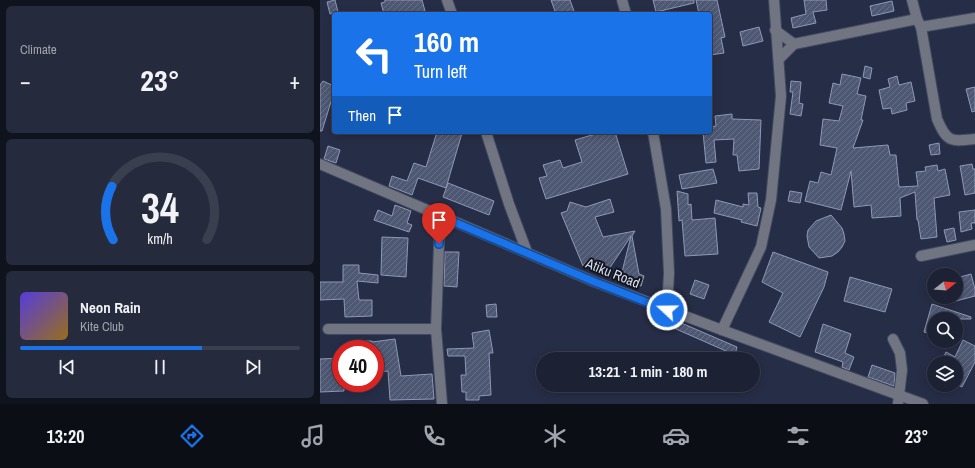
<!DOCTYPE html>
<meta charset="utf-8">
<style>
body{margin:0;font-family:"Archivo Narrow",sans-serif;background:#252a3c;color:#f1f3f6;height:100vh;display:flex;flex-direction:column;font-size:15px;white-space:nowrap}
*{box-sizing:border-box;margin:0}
p{font-size:13px;color:#a0a4ac}
.icon{flex:none;width:22px;height:22px;fill:none;stroke:currentColor;stroke-width:2;stroke-linecap:round;stroke-linejoin:round}
.map{position:relative;flex:1;overflow:hidden}
.details{display:flex;flex-direction:column;gap:6px;padding:6px;background:#0f131d;width:320px}
.details>*{flex:none}
.top-card{position:absolute;left:12px;top:12px;width:380px;height:122px;border-radius:4px;box-shadow:0 2px 10px #0003,0 0 0 1px #3a3f4f;background:#1a73e8;color:#fff;overflow:hidden}
.needle{width:26px;rotate:73deg}
.buttons{position:absolute;left:607px;top:268px;display:grid;gap:8px}
.buttons a{display:grid;place-items:center;width:36px;height:36px;border-radius:50%;background:#1c2234;box-shadow:0 2px 10px #0003,0 0 0 1px #3a3f4f;font-size:20px}
.speed{position:absolute;left:12px;top:340px;display:flex;gap:8px;font-size:20px;font-weight:700;text-align:center}
.speed>*{display:grid;place-content:center;width:52px;height:52px;border-radius:50%;background:#1c2234;box-shadow:0 2px 10px #0003,0 0 0 1px #3a3f4f;line-height:1}
.speed .limit{border:6px solid #d22;background:#fff;color:#111}
.pin{position:absolute;display:grid;place-items:center;width:34px;height:34px;color:#fff;margin:-41px -17px;border-radius:50% 50% 50% 0;rotate:-45deg;box-shadow:0 0 4px #0007}
.pin .icon{rotate:45deg}
.me{position:absolute;width:44px;margin:-22px;rotate:291deg;stroke-linejoin:round;filter:drop-shadow(0 0 3px #0008)}
.turn{display:flex;align-items:center;gap:14px;height:84px;padding:0 16px;font-size:18px}
.turn .icon{width:52px;height:52px;stroke-width:2.5}
.turn b{display:block;font-size:28px;line-height:34px}
.then{display:flex;align-items:center;height:38px;padding:0 16px;background:#0003;gap:8px;font-size:15px}
.big{font-size:30px;font-weight:800;line-height:1.1}
.details .tile{flex:1;display:flex;flex-direction:column;justify-content:center;gap:6px;min-width:0;padding:0 14px;border-radius:6px;background:#252a3c}
.details .dial{align-items:center;gap:0}
.dial svg{height:104px;overflow:visible;fill:none;stroke:#3a3f4f;stroke-width:7;stroke-linecap:round;text-anchor:middle}
.dial text{fill:#f1f3f6;stroke:none}
.song{display:flex;align-items:center;gap:12px}
.cover{width:48px;height:48px;border-radius:6px;background:linear-gradient(135deg,hsl(250 70% 55%),hsl(40 70% 35%))}
.played{height:4px;border-radius:2px;background:linear-gradient(90deg,#1a73e8 65%,#3a3f4f 65%)}
.keys{display:flex;justify-content:space-around;direction:ltr}
.heat{display:flex;justify-content:space-between;align-items:center;font-size:22px;direction:ltr}
.trip{position:absolute;left:216px;top:352px;width:224px;height:40px;border-radius:20px;background:#1c2234;box-shadow:0 2px 10px #0003,0 0 0 1px #3a3f4f;font-weight:800;line-height:40px;text-align:center}
.tab-bar{display:flex;height:64px;justify-content:space-around;align-items:center;background:#0b0e15;color:#a0a4ac}
.tab-bar .icon{width:28px;height:28px}
.tab-bar .active{color:#1a73e8}
.tab-bar b{font-size:18px;color:#f1f3f6}
main{display:flex;flex:1;min-height:0}
.map>svg:first-child{display:block}
.building{fill:url(#building-hatch);stroke:#8e98b6}
.lines{fill:none;stroke-linecap:round;stroke-linejoin:round}
.minor-casing{stroke:#434961;stroke-width:12}
.minor{stroke:#717582;stroke-width:10}
.route-casing{stroke:#114b97;stroke-width:10}
.route{stroke:#1a73e8;stroke-width:7}
.labels{text-anchor:middle;stroke-width:4;stroke-linejoin:round;paint-order:stroke}
.street-label{font-size:14px;fill:#dadff0;stroke:#131622}
</style>
<main>
<section class="details">
<div class="tile"><p>Climate</p>
<div class="heat"><a>−</a><b class="big">23°</b><a>+</a></div>
</div>
<div class="tile dial"><svg viewBox="0 0 100 80">
<path d="M14 69A42 42 0 1 1 86 69"/>
<path d="M14 69A42 42 0 0 1 13 28" stroke="#1a73e8"/>
<text x="50" y="56" font-size="32" font-weight="700">34</text>
<text x="50" y="72" font-size="11">km/h</text>
</svg></div>
<div class="tile">
<div class="song"><i class="cover"></i><div><b>Neon Rain</b><p>Kite Club</p></div></div>
<div class="played"></div>
<div class="keys"><svg class="icon" aria-label="previous" viewBox="0 0 24 24"><path d="M18 5L8 12l10 7zM5 5v14"/></svg><svg class="icon" aria-label="pause" viewBox="0 0 24 24"><path d="M8 5v14M16 5v14"/></svg><svg class="icon" aria-label="next" viewBox="0 0 24 24"><path d="M6 5l10 7-10 7zM19 5v14"/></svg></div>
</div>
</section>
<div class="map">
<svg width="655" height="404" viewBox="0 0 655 404">
<defs>
<pattern id="building-hatch" width="6" height="6" patternUnits="userSpaceOnUse"><rect width="6" height="6" fill="#4f5873"/><path d="M-1 1l2-2M0 6l6-6M5 7l2-2" fill="none" stroke="#687087"/></pattern>
</defs>
<rect width="100%" height="100%" fill="#262d46"/>
<g class="building">
<path d="M15 0 18 12 10 14 7 2Z"/>
<path d="M65 0H102L105 11 96 14H64L61 3 65 2Z"/>
<path d="M231 0H250L255 14H236Z"/>
<path d="M333 0H374V3L336 12Z"/>
<path d="M376 0H397L405 37 401 38 404 53 390 55V14H379Z"/>
<path d="M484 0H506L507 10 493 12 496 23 473 28 471 18 486 14Z"/>
<path d="M572 1 574 11 552 16 550 6Z"/>
<path d="M439 27 443 41 423 46 420 32Z"/>
<path d="M545 66 552 68 550 79 543 77Z"/>
<path d="M522 74 541 78 537 94 546 96 541 120H543L533 148 568 145 570 155H576L579 187 598 186 596 172 606 171 605 167 617 165 618 171 625 169 630 195 614 198 617 237 601 239 598 220H597L595 192 580 198 581 216 552 218 551 205 534 207 531 171 521 210 485 201 490 181 498 183 501 172 511 175 517 148 500 145 503 119 519 121 523 106 509 103 513 83 520 85Z"/>
<path d="M577 76 579 85 591 82 595 101 586 103 587 110 572 114 571 108 563 109 559 90 570 87 568 79Z"/>
<path d="M3 81 14 86V92L2 131H0V85Z"/>
<path d="M471 81 481 82 479 103 483 104 481 116 470 114 473 92H470Z"/>
<path d="M655 87V111L652 112 646 89Z"/>
<path d="M412 114V119L441 120 439 169 419 171 417 155H413L414 139 394 140 396 162 386 163 383 132H390V127L396 126 395 116Z"/>
<path d="M117 132H138L142 133 126 188 98 178 92 195 69 186 72 176 87 181 94 163 106 167Z"/>
<path d="M282 132H295L308 174 226 199 219 178 227 176 223 165 240 160 243 168 262 162 255 140Z"/>
<path d="M619 143 620 154 611 155 609 145Z"/>
<path d="M8 146 20 150 16 163 4 159Z"/>
<path d="M652 164 653 169H655V193L645 195 640 166Z"/>
<path d="M393 169 397 183 362 189 359 175Z"/>
<path d="M128 183 174 201 169 215 123 197Z"/>
<path d="M357 191 368 194V205L371 204 372 220 395 218 398 254 365 256 362 220 359 221Z"/>
<path d="M470 191 482 193 480 203 468 201Z"/>
<path d="M428 193H437L438 207 441 208 437 226 421 222 422 220 394 213 396 200 423 207V204L429 205Z"/>
<path d="M290 199 294 212 275 217 283 237 315 231 312 236 319 274 324 276 321 286 300 280 311 236 285 275 269 263 263 266 241 213 247 211 250 202 266 207Z"/>
<path d="M75 205 91 211 87 223 92 225 89 232 54 220 58 210 72 216Z"/>
<path d="M655 210V223H651L652 229 641 232 639 212Z"/>
<path d="M511 215 522 228 524 234 525 241 522 247 518 252 512 256 499 258 489 247 487 236 488 230 496 221Z"/>
<path d="M634 228 636 240 627 242 624 230Z"/>
<path d="M62 237 88 238 86 277 61 275Z"/>
<path d="M125 252H139L137 287 124 286Z"/>
<path d="M453 252 508 272 504 287 480 337 449 322 463 293 442 282Z"/>
<path d="M23 265H39V273L58 275V283L37 281 39 300H52V316L25 317 24 299 0 300V282H23Z"/>
<path d="M651 274 655 289V296L636 301V278Z"/>
<path d="M530 277 572 289 565 312 524 301Z"/>
<path d="M375 280 389 285 384 299 370 294Z"/>
<path d="M176 304 177 317H167L166 305Z"/>
<path d="M612 304 651 317V319H614V335L604 332Z"/>
<path d="M359 322 417 347 415 355 356 329Z"/>
<path d="M503 324 531 334 525 353 534 357 529 370 522 367 523 362 495 352Z"/>
<path d="M169 330 173 353H169L171 395 159 396V400H146V392H142L141 375H146L145 356H128L127 349 154 348 152 333Z"/>
<path d="M75 339 81 376 112 374 114 399 70 400 68 371 58 372 56 349H32V341H52V342Z"/>
<path d="M643 340 655 346V362L642 387 636 384V363H621L626 352 635 357Z"/>
<path d="M21 358V383H24V391L0 392V359Z"/>
<path d="M552 365 575 373 574 386 548 377Z"/>
</g>
<g class="lines">
<defs>
<g id="minor">
<path d="M127 0 132 14"/>
<path d="M302 0 306 14"/>
<path d="M592 0 597 19 601 27 617 119C627 142 630 142 655 139"/>
<path d="M601 27 655 18"/>
<path d="M455 30 474 44"/>
<path d="M459 59 474 44 597 19"/>
<path d="M166 132 189 204 207 252"/>
<path d="M333 132 346 209 349 273 347 310"/>
<path d="M0 164 275 282 402 330 603 404"/>
<path d="M120 216 116 329 122 404"/>
<path d="M601 256 655 245"/>
<path d="M8 329H116"/>
<path d="M402 330 441 247 451 200 461 96 454 0"/>
<path d="M573 339 580 353 582 370 578 404"/>
</g>
</defs>
<use href="#minor" class="minor-casing"/>
<use href="#minor" class="minor"/>
</g>
<g class="lines">
<defs>
<path id="route" d="M119 244 120 216 275 282 347 310"/>
</defs>
<use href="#route" class="route-casing"/>
<use href="#route" class="route"/>
</g>
<g class="labels">
<g class="street-label">
<text transform="translate(293 273) rotate(22)" y="5">Atiku Road</text>
</g>
</g>
</svg>
<div class="buttons">
<a><svg class="needle" viewBox="-14 -14 28 28"><path d="M0-13l5 13h-10z" fill="#e53935"/><path d="M0 13l5-13h-10z" fill="#a0a4ac"/></svg></a>
<a><svg class="icon" aria-label="search" viewBox="0 0 24 24"><circle cx="10" cy="10" r="6"/><path d="M15 15l6 6"/></svg></a>
<a><svg class="icon" aria-label="layers" viewBox="0 0 24 24"><path d="M12 4l9 5-9 5-9-5zM3 14l9 5 9-5"/></svg></a>
</div>
<div class="speed"><div class="limit">40</div></div>
<div class="pin" style="left:119px;top:244px;background:#d93025"><svg class="icon" aria-label="arrive" viewBox="0 0 24 24"><path d="M6 21V4h12l-3 4 3 4H6"/></svg></div>
<svg class="me" style="left:347px;top:310px" viewBox="-20 -20 40 40"><circle r="17" fill="#1a73e8" stroke="#fff" stroke-width="3"/><path d="M0-11L8 9 0 5-8 9z" fill="#fff"/></svg>
<div class="trip">13:21 · 1 min · 180 m</div>
<div class="top-card">
<div class="turn"><svg class="icon" aria-label="left" viewBox="0 0 24 24"><path d="M17 20v-9H6M10 6l-5 5 5 5"/></svg><div><b>160 m</b>Turn left</div></div>
<div class="then">Then<svg class="icon" aria-label="arrive" viewBox="0 0 24 24"><path d="M6 21V4h12l-3 4 3 4H6"/></svg></div>
</div>
</div>
</main>
<nav class="tab-bar">
<b>13:20</b>
<svg class="icon active" aria-label="directions" viewBox="0 0 24 24"><path d="M12 3l9 9-9 9-9-9zM9 14v-3h6M13 9l2 2-2 2"/></svg>
<svg class="icon" aria-label="music" viewBox="0 0 24 24"><path d="M9 18V5l10-2v13"/><circle cx="6" cy="18" r="3"/><circle cx="16" cy="16" r="3"/></svg>
<svg class="icon" aria-label="phone" viewBox="0 0 24 24"><path d="M5 4h4l2 5-3 2q2 4 5 5l2-3 5 2v4C11 20 4 13 5 4z"/></svg>
<svg class="icon" aria-label="climate" viewBox="0 0 24 24"><path d="M12 3v18M4 7l16 10M4 17L20 7"/></svg>
<svg class="icon" aria-label="car" viewBox="0 0 24 24"><path d="M5 17H2v-5l4-1 3-4h7l3 4 3 1v5h-3M9 17h6M6 11h13"/><circle cx="7" cy="17" r="2"/><circle cx="17" cy="17" r="2"/></svg>
<svg class="icon" aria-label="filters" viewBox="0 0 24 24"><path d="M4 7h16M4 17h16"/><circle cx="9" cy="7" r="2"/><circle cx="15" cy="17" r="2"/></svg>
<b>23°</b>
</nav>
